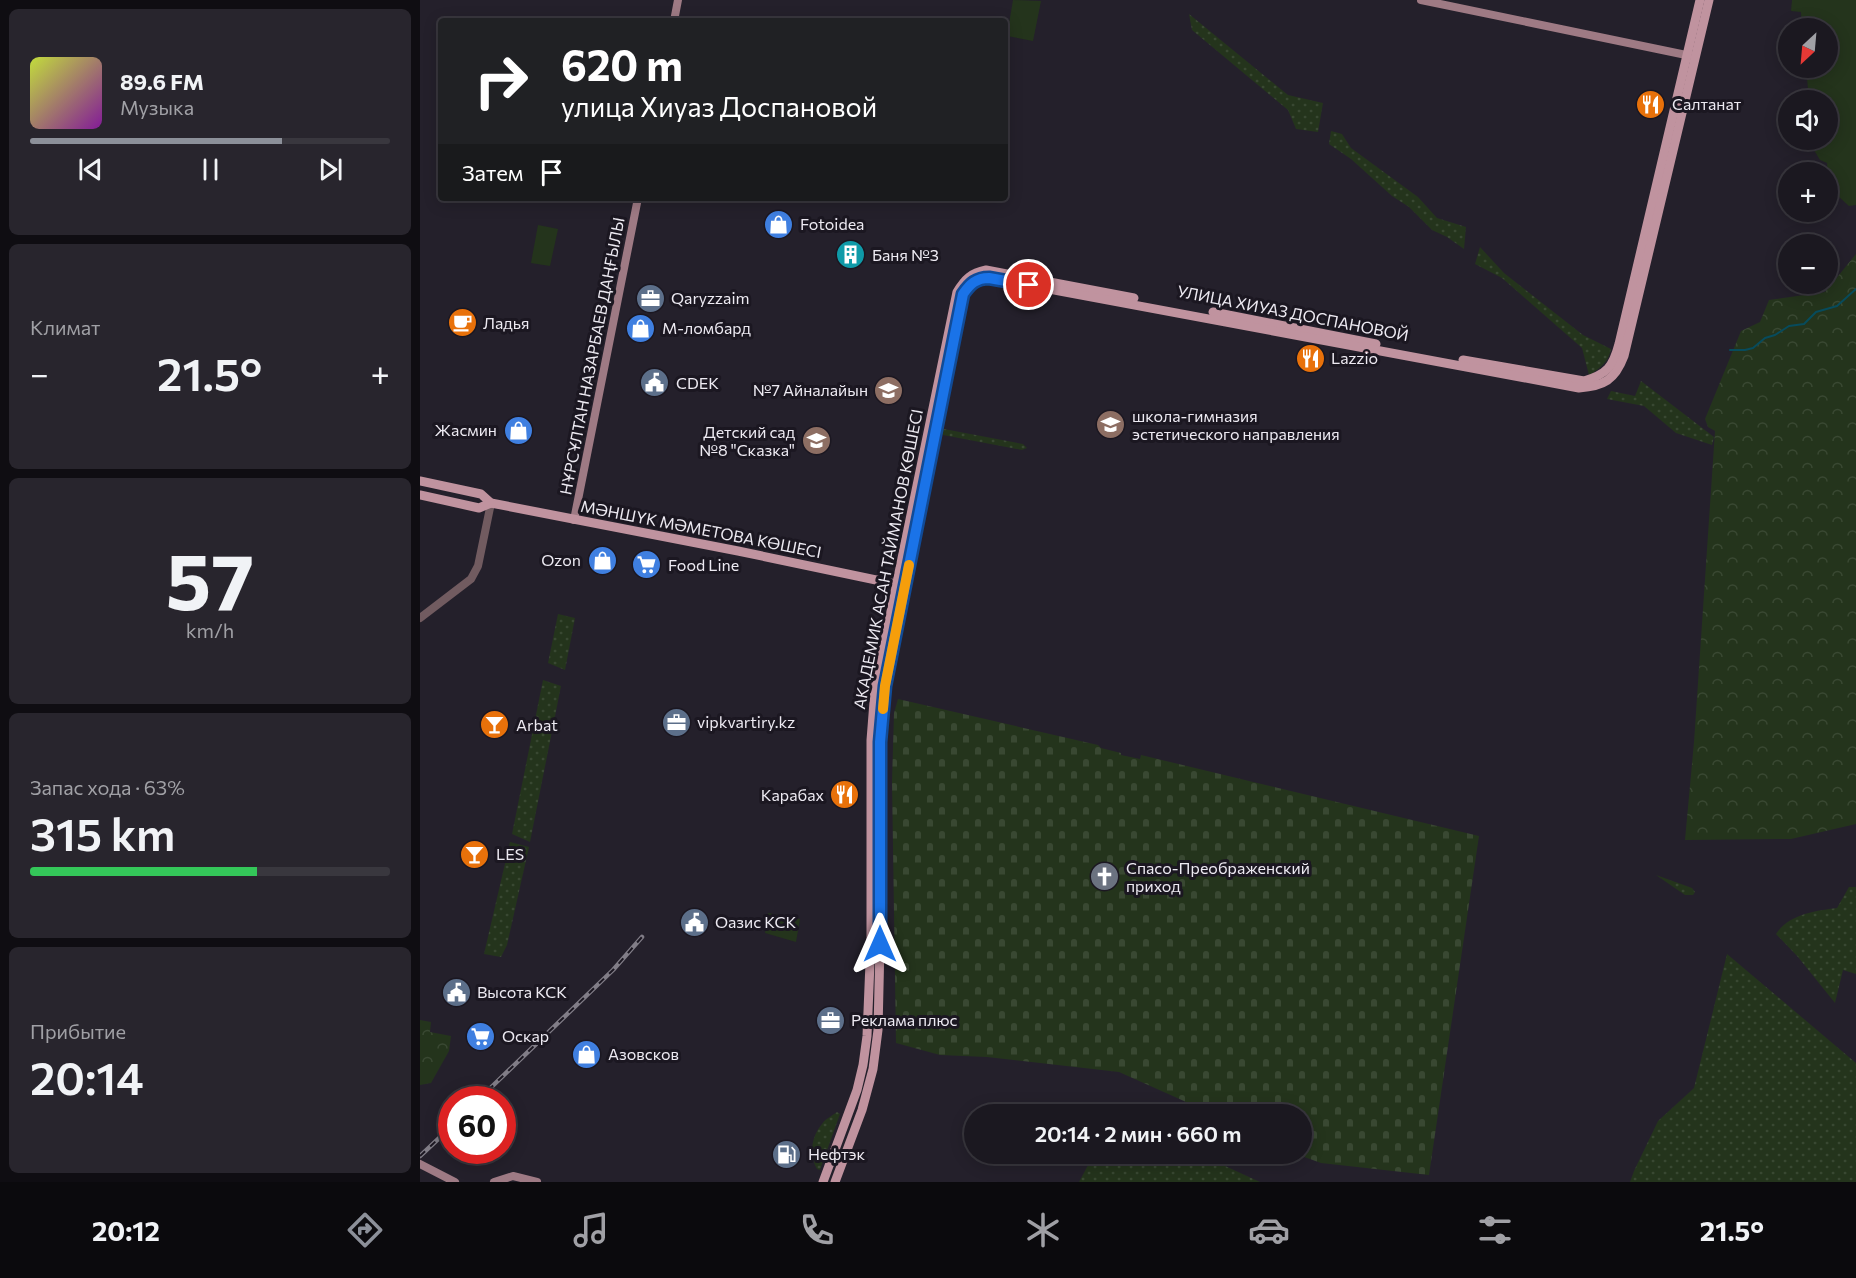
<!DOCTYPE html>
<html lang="ru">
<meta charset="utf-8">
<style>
body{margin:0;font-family:Commissioner,sans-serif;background:#28252d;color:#f1f3f6;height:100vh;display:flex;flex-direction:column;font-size:22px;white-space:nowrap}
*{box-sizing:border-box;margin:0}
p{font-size:20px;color:#a0a0a5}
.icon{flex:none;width:33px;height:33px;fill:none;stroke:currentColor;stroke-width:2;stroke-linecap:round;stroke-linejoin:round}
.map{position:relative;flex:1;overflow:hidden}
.details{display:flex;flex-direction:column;gap:9px;padding:9px;background:#0f0d12;width:420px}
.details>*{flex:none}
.hud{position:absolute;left:18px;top:18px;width:570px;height:183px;border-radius:6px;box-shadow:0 3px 15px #0003,0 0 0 2px #39373e;background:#202124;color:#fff;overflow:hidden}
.needle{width:39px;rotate:206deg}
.tools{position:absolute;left:1358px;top:18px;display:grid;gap:12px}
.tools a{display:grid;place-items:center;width:60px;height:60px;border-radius:50%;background:#1b1820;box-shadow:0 3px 15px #0003,0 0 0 2px #39373e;font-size:30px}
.speed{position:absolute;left:18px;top:1086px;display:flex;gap:12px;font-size:30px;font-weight:700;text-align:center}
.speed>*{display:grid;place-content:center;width:78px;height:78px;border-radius:50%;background:#1b1820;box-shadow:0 3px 15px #0003,0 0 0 2px #39373e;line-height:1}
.speed .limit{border:9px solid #d22;background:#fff;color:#111}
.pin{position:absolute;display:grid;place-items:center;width:51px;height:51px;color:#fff;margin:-26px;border:3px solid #fff;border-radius:50%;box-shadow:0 2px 6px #0007}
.me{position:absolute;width:66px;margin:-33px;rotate:0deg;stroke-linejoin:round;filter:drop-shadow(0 0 4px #0008)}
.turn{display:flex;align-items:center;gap:21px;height:126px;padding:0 24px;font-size:27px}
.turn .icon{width:78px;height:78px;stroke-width:2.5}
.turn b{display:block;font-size:42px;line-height:51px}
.then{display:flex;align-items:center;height:57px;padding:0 24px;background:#0003;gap:12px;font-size:22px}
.big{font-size:45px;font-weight:600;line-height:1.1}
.details .card{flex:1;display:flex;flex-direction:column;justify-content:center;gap:9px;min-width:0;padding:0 21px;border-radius:9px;background:#28252d}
.details .dial{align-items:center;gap:0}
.dial b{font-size:78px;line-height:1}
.song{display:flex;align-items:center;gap:18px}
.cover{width:72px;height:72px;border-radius:9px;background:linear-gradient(135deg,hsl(70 70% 55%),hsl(290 70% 35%))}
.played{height:6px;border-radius:3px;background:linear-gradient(90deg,#8c9099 70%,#39373e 70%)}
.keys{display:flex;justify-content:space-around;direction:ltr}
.heat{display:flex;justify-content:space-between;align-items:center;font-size:33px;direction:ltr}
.charge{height:9px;border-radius:4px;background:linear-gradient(90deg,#34c759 63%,#39373e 0)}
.trip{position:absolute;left:544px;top:1104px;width:348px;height:60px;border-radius:30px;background:#1b1820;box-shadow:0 3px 15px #0003,0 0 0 2px #39373e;font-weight:600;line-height:60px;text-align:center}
.menu{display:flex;height:96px;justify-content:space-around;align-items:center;background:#0b0a0d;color:#a0a0a5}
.menu .icon{width:42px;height:42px}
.menu .current{color:#8c9099}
.menu b{font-size:27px;color:#f1f3f6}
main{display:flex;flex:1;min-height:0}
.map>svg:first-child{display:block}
.grass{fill:url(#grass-dots)}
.cemetery{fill:url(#cemetery-stones)}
.park{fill:url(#park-crowns)}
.garden{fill:#24341c}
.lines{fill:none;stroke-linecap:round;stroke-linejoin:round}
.stream{stroke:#074b5c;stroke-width:2}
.tertiary{stroke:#715b60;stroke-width:8}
.secondary{stroke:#9e7a84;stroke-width:8}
.primary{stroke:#c0939f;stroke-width:9}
.rail-casing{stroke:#817d87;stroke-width:4.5}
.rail{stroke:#1b1721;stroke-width:2;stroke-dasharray:7;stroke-linecap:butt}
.route-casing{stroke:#114b97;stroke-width:15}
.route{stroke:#1a73e8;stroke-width:10}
.slow{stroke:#f59e0b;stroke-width:10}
.labels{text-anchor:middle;stroke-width:6;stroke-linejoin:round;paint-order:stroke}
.poi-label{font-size:16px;fill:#edeaf2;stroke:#1b1721;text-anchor:start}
.street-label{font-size:16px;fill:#edeaf2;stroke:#1b1721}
</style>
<main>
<section class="details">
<div class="card">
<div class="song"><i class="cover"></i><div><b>89.6 FM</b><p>Музыка</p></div></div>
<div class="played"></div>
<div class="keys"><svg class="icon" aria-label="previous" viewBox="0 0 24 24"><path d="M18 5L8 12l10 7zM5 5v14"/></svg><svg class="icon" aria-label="pause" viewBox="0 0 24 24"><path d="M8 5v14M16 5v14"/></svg><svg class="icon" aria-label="next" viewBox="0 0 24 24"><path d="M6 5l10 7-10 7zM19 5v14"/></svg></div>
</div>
<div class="card"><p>Климат</p>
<div class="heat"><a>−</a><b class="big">21.5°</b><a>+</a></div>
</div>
<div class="card dial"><b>57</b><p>km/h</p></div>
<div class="card"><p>Запас хода · 63%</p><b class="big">315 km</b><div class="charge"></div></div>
<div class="card"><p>Прибытие</p><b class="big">20:14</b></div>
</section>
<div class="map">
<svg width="1436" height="1182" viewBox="0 0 1436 1182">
<defs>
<pattern id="grass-dots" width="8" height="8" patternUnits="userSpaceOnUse" patternTransform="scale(1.5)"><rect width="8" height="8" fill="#24341c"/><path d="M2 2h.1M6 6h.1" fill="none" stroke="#394832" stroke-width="1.8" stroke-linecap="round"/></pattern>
<pattern id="cemetery-stones" width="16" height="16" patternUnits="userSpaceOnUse" patternTransform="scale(1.5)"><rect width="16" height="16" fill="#24341c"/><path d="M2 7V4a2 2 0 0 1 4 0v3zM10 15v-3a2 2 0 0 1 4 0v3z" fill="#394832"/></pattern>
<pattern id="park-crowns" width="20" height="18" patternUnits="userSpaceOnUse" patternTransform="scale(1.5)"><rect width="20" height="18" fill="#24341c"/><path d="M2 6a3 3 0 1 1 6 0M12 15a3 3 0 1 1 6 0" fill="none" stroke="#394832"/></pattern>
</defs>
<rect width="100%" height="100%" fill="#24202b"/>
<g class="grass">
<path d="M769 14 868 95 903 103 898 132 876 129 868 110 772 30Z"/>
<path d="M911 131 922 134 931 148 998 197 1017 218 1046 227 1044 249 1027 237 1012 230 989 207 972 196 931 159 909 144Z"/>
<path d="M1060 247 1084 273 1163 335 1191 349C1189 361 1180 369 1169 375L1162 348 1082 278 1055 264Z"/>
<path d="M1221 381 1294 437 1292 445 1256 433 1224 406 1187 399 1191 391 1215 396Z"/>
<path d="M524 429 603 444 607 448 602 450 523 435 520 431Z"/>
<path d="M138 614 155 618 145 670 128 663Z"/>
<path d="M123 680 141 686 110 842 92 834Z"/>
<path d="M90 842 109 847 87 945 81 957 64 954Z"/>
<path d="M1236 875 1272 888 1275 892 1273 895H1265Z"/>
<path d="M1429 887H1436V974L1423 970 1415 1003 1378 957 1356 934C1369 914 1395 911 1417 908Z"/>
<path d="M1307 954 1436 1063V1182H1210L1214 1171 1238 1121 1274 1088Z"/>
<path d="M417 1112 420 1114 400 1170 397 1169C389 1155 391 1137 402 1124 405 1119 412 1116 417 1112Z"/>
<path d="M674 1154H779L840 1182H659Z"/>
</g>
<path class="cemetery" d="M478 699 678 745 681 748 701 753V755L720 759 721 755 1059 836 1009 1175 901 1163 876 1154H882V1114H793L699 1072 567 1057 520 1055 476 1043 472 782 474 713Z"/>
<g class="park">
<path d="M1436 254V824L1371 839 1265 840 1274 742 1295 431 1288 427 1285 419 1321 331 1340 322 1349 300 1405 292Z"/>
<path d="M0 1020 11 1022 10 1032 31 1036 29 1051 11 1083 0 1085Z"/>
</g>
<g class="garden">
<path d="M593 0 621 1 613 41 587 36Z"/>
<path d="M1372 0H1436V205L1429 206 1408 187 1407 163 1400 160 1388 140H1407V100H1389L1386 68H1407V28H1382L1381 12 1371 11Z"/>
<path d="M118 225 138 229 130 266 111 263Z"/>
<path d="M348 913 380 919 376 942 345 933Z"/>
</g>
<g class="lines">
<path class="stream" d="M1310 350H1325L1333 348 1345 338 1355 335 1369 326 1384 324 1396 312 1417 306 1436 289"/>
<path class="tertiary" d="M0 618 51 579 58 566 71 503"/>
<g class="secondary">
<path d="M1001 0 1271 56"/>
<path d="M254 21 258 0"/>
<path d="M154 520 218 198"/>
<path d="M0 1164 35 1182"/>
<path d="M74 1182 93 1176 117 1182"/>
</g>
<g class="primary">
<path d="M793 312 956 344"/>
<path d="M1043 360 1164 381C1187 374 1193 367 1199 344L1280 0"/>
<path d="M0 481 61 494 71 503 318 551 480 585"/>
<path d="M0 495 59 508 71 503"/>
<path d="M403 1182 437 1090 443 1065 447 1036 451 938V740L455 689 537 292C545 279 551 273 566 270L714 298"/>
<path d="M415 1182 442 1110 453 1069 458 1030 460 944V742L465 686 543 294C550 284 556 278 569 278L1159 388C1184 386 1195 380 1204 356L1289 0"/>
</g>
<defs>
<g id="rail">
<path d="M58 1100 193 970 222 937"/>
<path d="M0 1156 32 1126"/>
</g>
</defs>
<use href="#rail" class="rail-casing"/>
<use href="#rail" class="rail"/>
</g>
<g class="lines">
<defs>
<path id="route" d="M460 944V742L465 686 543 294C550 284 556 278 569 278L609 285"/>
</defs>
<use href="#route" class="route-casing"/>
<use href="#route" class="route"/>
<path class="slow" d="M463 709 465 686 489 565"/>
</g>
<defs>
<symbol id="restaurant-disc" viewBox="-11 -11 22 22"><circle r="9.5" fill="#e8710a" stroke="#1b1721"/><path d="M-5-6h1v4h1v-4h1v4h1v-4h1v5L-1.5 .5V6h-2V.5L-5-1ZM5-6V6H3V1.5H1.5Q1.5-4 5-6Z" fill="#fff"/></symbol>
<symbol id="shop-disc" viewBox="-11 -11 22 22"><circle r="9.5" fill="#3f7fe0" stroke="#1b1721"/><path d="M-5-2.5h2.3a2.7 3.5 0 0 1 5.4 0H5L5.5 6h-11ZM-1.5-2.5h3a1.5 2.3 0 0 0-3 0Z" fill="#fff"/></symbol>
<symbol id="building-disc" viewBox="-11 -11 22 22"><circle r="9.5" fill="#0f9aa8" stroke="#1b1721"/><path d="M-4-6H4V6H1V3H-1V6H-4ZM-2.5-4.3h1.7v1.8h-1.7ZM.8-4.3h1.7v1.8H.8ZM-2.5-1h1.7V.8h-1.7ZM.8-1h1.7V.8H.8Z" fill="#fff"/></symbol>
<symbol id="office-disc" viewBox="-11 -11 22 22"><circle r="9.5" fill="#5c6f8a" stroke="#1b1721"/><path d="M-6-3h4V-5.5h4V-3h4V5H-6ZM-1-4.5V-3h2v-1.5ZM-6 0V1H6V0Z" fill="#fff"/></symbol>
<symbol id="cafe-disc" viewBox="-11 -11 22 22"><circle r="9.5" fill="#e8710a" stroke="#1b1721"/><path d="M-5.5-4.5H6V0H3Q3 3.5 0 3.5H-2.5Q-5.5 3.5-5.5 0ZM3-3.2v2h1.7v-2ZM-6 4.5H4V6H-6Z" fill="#fff"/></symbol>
<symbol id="civic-disc" viewBox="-11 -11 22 22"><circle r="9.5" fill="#5c6f8a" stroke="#1b1721"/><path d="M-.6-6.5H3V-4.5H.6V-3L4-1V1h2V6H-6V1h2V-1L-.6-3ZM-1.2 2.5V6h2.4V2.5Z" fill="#fff"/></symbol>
<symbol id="school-disc" viewBox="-11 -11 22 22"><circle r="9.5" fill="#8d6e63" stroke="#1b1721"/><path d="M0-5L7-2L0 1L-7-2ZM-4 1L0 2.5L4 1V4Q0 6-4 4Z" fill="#fff"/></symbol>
<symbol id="supermarket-disc" viewBox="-11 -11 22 22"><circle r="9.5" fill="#3f7fe0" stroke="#1b1721"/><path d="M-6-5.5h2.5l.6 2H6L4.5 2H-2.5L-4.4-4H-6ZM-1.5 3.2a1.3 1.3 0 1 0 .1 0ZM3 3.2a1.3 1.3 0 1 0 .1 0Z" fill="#fff"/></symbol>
<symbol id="bar-disc" viewBox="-11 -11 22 22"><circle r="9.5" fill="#e8710a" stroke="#1b1721"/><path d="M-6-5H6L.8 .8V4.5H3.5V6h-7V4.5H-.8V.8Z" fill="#fff"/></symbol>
<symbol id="church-disc" viewBox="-11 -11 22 22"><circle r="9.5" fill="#6b7280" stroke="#1b1721"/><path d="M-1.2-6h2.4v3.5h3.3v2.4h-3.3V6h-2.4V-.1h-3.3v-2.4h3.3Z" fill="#fff"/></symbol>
<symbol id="fuel-disc" viewBox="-11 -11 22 22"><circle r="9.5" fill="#5c6f8a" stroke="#1b1721"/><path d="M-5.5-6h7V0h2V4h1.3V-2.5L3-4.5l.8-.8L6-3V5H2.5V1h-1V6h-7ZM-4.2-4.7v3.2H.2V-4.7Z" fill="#fff"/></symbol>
</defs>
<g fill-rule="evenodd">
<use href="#restaurant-disc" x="1214" y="88" width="33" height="33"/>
<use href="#shop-disc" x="342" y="208" width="33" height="33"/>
<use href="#building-disc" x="414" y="238" width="33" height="33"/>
<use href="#office-disc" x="214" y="282" width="33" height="33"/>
<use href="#cafe-disc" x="26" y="306" width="33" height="33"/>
<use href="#shop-disc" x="204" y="312" width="33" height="33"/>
<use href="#restaurant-disc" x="874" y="342" width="33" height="33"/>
<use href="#civic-disc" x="218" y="366" width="33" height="33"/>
<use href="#school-disc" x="452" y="374" width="33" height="33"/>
<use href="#school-disc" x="674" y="408" width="33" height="33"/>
<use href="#shop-disc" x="82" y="414" width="33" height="33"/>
<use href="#school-disc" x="380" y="424" width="33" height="33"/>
<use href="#shop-disc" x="166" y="544" width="33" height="33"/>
<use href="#supermarket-disc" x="210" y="548" width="33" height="33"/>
<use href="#office-disc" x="240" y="706" width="33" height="33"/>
<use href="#bar-disc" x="58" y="708" width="33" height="33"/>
<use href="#restaurant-disc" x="408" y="778" width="33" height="33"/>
<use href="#bar-disc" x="38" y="838" width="33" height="33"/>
<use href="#church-disc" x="668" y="860" width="33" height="33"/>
<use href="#civic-disc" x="258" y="906" width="33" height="33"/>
<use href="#civic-disc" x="20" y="976" width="33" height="33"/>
<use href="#office-disc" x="394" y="1004" width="33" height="33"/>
<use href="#supermarket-disc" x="44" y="1020" width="33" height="33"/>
<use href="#shop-disc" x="150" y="1038" width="33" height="33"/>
<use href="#fuel-disc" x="350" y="1138" width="33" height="33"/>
</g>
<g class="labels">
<g class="poi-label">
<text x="1252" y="110">Салтанат</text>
<text x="380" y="230">Fotoidea</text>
<text x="452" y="261">Баня №3</text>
<text x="251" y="304">Qaryzzaim</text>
<text x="63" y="329">Ладья</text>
<text x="242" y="334">М-ломбард</text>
<text x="911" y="364">Lazzio</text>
<text x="256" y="389">CDEK</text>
<text x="448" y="396" text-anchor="end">№7 Айналайын</text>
<text x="712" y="422">школа-гимназия<tspan x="712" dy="18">эстетического направления</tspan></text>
<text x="77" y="436" text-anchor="end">Жасмин</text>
<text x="375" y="438" text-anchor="end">Детский сад<tspan x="375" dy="18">№8 "Сказка"</tspan></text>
<text x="161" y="566" text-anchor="end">Ozon</text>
<text x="248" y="571">Food Line</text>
<text x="277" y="728">vipkvartiry.kz</text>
<text x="96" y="731">Arbat</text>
<text x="404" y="801" text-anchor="end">Карабах</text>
<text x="76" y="860">LES</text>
<text x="706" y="874">Спасо-Преображенский<tspan x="706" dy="18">приход</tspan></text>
<text x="295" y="928">Оазис КСК</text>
<text x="57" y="998">Высота КСК</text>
<text x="431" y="1026">Реклама плюс</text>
<text x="82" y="1042">Оскар</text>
<text x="188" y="1060">Азовсков</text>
<text x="388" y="1160">Нефтэк</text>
</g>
<g class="street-label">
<text transform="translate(873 313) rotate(11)" y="6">УЛИЦА ХИУАЗ ДОСПАНОВОЙ</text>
<text transform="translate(172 356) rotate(-79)" y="6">НҰРСҰЛТАН НАЗАРБАЕВ ДАҢҒЫЛЫ</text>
<text transform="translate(281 529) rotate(11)" y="6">МӘНШҮК МӘМЕТОВА КӨШЕСІ</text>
<text transform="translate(468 559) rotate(-79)" y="6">АКАДЕМИК АСАН ТАЙМАНОВ КӨШЕСІ</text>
</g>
</g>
</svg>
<div class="tools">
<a><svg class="needle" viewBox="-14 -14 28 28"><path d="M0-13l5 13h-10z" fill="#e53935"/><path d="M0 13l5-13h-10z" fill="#a0a0a5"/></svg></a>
<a><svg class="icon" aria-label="sound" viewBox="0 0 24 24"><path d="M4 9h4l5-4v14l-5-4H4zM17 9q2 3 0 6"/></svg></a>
<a>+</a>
<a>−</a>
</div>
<div class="speed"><div class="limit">60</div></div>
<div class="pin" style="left:609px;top:285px;background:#d93025"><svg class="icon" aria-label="arrive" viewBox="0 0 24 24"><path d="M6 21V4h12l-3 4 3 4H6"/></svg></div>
<svg class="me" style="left:460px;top:944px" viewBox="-20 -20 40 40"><path d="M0-17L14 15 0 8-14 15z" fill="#1a73e8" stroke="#fff" stroke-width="4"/></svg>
<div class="trip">20:14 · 2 мин · 660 m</div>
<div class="hud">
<div class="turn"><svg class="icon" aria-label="right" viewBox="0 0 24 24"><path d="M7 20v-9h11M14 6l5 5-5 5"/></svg><div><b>620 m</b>улица Хиуаз Доспановой</div></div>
<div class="then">Затем<svg class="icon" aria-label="arrive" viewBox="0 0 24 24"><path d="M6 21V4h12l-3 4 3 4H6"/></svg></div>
</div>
</div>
</main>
<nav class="menu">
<b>20:12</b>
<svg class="icon current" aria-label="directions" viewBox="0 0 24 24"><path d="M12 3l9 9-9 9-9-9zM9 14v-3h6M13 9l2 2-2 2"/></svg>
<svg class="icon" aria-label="music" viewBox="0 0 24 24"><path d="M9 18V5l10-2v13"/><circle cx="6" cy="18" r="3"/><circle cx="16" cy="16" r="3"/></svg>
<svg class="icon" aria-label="phone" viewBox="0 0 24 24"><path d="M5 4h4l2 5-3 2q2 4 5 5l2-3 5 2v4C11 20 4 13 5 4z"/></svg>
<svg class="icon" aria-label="climate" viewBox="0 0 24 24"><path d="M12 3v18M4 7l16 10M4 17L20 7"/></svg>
<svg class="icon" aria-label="car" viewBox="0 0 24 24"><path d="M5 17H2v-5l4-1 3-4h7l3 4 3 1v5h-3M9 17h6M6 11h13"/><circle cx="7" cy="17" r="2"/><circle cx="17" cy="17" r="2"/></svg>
<svg class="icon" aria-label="filters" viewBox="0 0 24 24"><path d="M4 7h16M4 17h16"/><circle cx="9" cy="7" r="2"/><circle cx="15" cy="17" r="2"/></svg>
<b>21.5°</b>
</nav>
